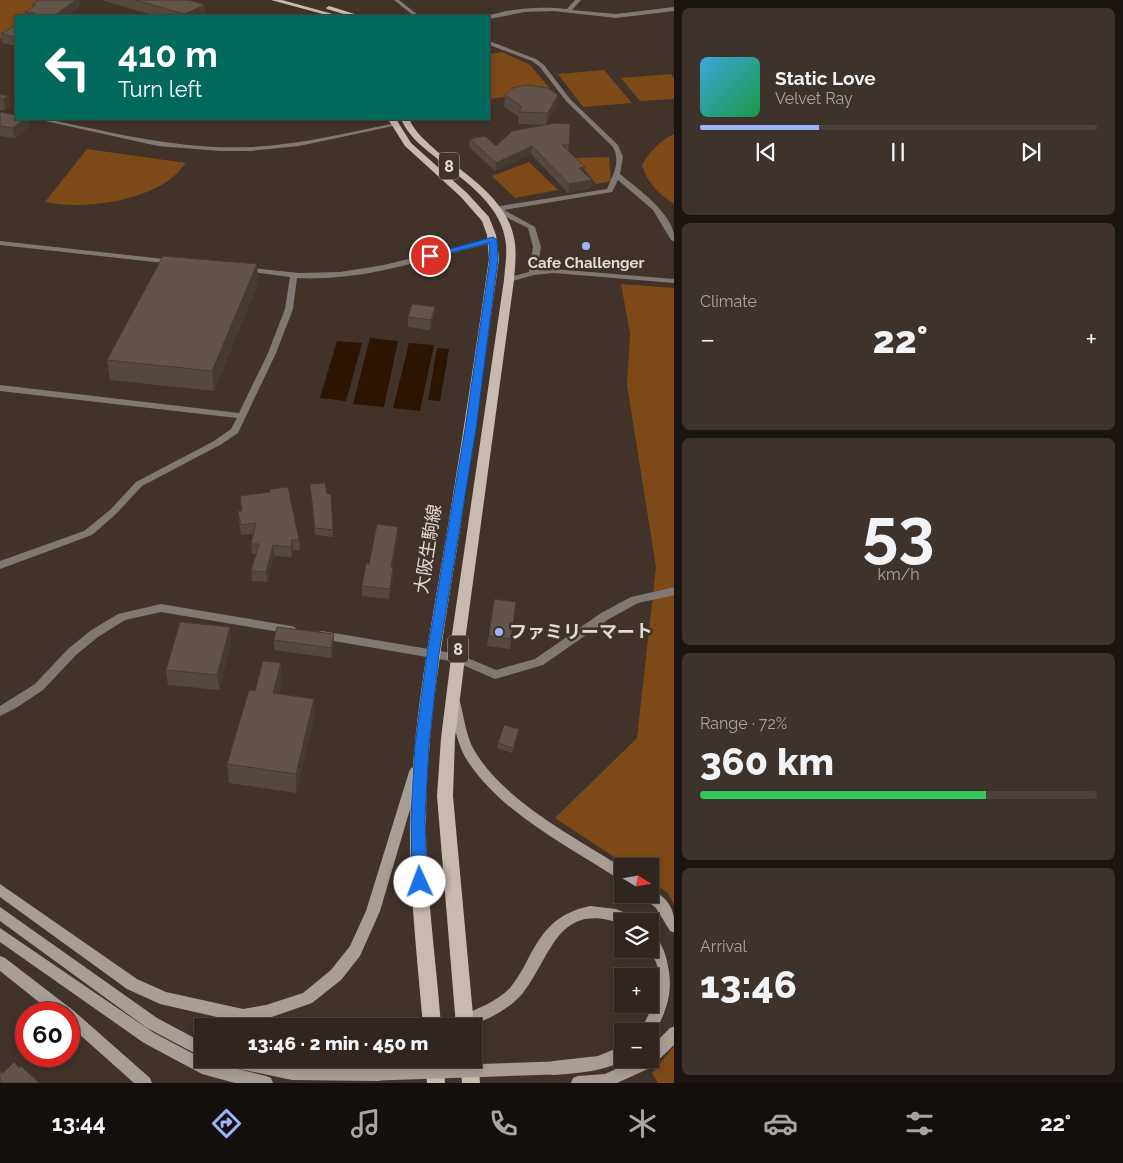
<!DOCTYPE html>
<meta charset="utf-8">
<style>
body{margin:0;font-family:Raleway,"Noto Sans JP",sans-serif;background:#3d322c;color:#f1f3f6;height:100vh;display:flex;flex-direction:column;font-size:19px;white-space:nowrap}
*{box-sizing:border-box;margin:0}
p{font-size:16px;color:#a8a5a4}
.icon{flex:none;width:28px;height:28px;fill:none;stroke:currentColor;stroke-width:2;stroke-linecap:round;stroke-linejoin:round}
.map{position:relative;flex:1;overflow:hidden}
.side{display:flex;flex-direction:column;gap:8px;padding:8px;background:#1b1511;width:449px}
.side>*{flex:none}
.banner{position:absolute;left:15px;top:15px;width:475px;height:105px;border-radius:0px;box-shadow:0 2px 8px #0003,0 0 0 1px #4c433d;background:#00695c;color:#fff;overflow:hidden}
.needle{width:32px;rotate:101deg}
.controls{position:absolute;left:614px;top:858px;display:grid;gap:10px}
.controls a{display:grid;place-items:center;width:45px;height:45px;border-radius:0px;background:#31261f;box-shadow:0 2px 8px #0003,0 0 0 1px #4c433d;font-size:25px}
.speed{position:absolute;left:15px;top:1002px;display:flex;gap:10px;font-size:25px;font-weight:700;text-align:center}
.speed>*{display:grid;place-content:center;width:65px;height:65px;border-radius:50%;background:#31261f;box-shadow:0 2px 8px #0003,0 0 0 1px #4c433d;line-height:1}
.speed .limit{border:8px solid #d22;background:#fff;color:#111}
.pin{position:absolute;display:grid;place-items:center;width:42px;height:42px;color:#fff;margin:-21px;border:2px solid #fff;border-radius:50%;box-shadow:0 1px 5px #0007}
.me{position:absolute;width:55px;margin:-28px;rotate:358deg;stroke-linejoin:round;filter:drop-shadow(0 0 4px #0008)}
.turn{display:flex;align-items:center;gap:18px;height:105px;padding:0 20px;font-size:22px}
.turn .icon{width:65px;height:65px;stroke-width:2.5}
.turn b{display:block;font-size:35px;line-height:42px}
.big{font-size:38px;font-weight:800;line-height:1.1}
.side .tile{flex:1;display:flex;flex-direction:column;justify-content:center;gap:8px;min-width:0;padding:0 18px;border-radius:8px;background:#3d322c}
.side .dial{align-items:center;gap:0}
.dial b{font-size:65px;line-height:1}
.song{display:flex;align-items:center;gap:15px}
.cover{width:60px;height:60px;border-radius:8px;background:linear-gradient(135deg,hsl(200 70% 55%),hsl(140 70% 35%))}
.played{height:5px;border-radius:2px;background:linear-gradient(90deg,#9db4fd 30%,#4c433d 30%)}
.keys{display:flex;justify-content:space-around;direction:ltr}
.heat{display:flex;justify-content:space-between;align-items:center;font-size:28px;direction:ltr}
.charge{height:8px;border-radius:4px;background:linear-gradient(90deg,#34c759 72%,#4c433d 0)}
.trip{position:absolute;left:194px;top:1018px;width:288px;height:50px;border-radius:0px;background:#31261f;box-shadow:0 2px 8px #0003,0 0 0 1px #4c433d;font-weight:800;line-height:50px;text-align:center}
.menu{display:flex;height:80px;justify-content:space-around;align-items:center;background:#140f0c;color:#a8a5a4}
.menu .icon{width:35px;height:35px}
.menu .selected{color:#9db4fd}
.menu b{font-size:22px;color:#f1f3f6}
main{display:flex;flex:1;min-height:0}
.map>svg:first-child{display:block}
.green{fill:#7c4917}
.water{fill:#2c1400}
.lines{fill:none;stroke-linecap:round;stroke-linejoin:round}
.lane{fill:#807973;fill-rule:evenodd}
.street{fill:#807973;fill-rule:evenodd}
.secondary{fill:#a99e95;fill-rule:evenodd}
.primary{fill:#c9baaf;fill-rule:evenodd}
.secondary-bridge{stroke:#a99e95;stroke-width:13}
.wall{fill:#55483f}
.shaded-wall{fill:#453b33}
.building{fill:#635449;stroke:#453b33}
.route{fill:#1a73e8;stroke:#114b97}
.poi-dot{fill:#9db4fd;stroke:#413329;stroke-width:2}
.labels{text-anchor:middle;stroke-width:5;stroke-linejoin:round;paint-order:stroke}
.far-poi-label{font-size:15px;font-weight:bold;fill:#e3dbd4;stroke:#413329}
.shield{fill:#413329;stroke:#b2a9a1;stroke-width:1}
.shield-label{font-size:16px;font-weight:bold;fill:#e3dbd4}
.street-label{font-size:18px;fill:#e3dbd4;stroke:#413329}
.poi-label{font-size:18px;font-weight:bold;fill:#e3dbd4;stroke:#413329;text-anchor:start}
</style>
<main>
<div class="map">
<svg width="675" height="1083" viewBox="0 0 675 1083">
<rect width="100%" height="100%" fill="#413329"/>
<g class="green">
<path d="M0 0H52L31 16H16V27L0 39Z"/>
<path d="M502 52 530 65 552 91 489 99V54Z"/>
<path d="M604 70 632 103 583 107 558 74Z"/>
<path d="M671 74 674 78V99L640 101 621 78Z"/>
<path d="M674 134V204C659 194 647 183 642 165 649 152 661 140 674 134Z"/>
<path d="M87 149 186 163C182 167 178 173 173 177 143 202 81 210 45 202Z"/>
<path d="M609 157 611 181 596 184 575 158Z"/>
<path d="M529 162 558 190 515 198 492 176Z"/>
<path d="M621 284 674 288V905L668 893 650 881V866H628L555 818 637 738 656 567 627 385 630 333Z"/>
<path d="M674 1046V1083H658L652 1073Z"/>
</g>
<g class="water">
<path d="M370 338 398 341 384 407 353 404Z"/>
<path d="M337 341 362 343 346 401 320 398Z"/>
<path d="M409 343 434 345 420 411 393 408Z"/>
<path d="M437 348 449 349 440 401 428 400Z"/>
</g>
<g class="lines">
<path class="lane" d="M394 0H399L419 16H414Z"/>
<g class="street">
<path d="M575 0H581L572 10 616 14 675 7V11L616 18 553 11 525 12 489 19V16H487C512 8 541 6 567 9Z"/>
<path d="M489 41 536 59 544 65 570 99 618 145 623 157 620 174C640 191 675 214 675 242L671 240 653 210 618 180 612 192 504 210 535 227 541 247 537 270 554 269 675 279V283L554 273 534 275 509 282H506V278L529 272 533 247 528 228 494 211V207L607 189C613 175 621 162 613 147L566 101 540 67 532 61 489 45Z"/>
<path d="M36 119H47C114 133 180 150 249 147 298 145 347 133 395 123L398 125 299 146 250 151H220L158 146Z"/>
<path d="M493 238 497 240 496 242C431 257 365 282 297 278L293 309 276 353 238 433 220 445 142 486 116 514 92 535 0 569V561L84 531 110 510 136 482 214 441 231 429 237 418 0 391V385L239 413 268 353 285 309 290 277 245 271 241 269 242 267 299 273 340 272 384 265Z"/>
<path d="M0 241 173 260 177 262 173 264 0 245Z"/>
<path d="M675 587V595L638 603 609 619 543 665 495 679 456 662 322 639 318 638 317 635 318 632 322 631 458 654 496 670 535 659 601 613 631 597Z"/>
<path d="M161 604 291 626 295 627 296 630 295 633 291 634 161 612 125 620 98 637 76 655 43 690 16 708 0 716V706L35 684 68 649 90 631 118 614Z"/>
</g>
<g class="secondary">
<path d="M454 697 458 699 460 702C464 717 466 736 474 750 503 800 574 837 622 867V880L617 878C565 844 499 812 465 757 456 740 453 720 448 702L450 699Z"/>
<path d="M415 767 419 768 421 772 380 911 360 956 341 980 312 1003 266 1019 243 1023 160 1004 127 989 0 897V884L137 979 166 992 243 1009 266 1005 303 993 331 970 350 946 366 911 409 772 411 768Z"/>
<path d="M650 889C671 899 675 911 675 933L670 931 656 908 643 898 642 894H650Z"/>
<path d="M590 906 616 909 635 917 637 921H622V924C558 900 552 955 523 993 514 1004 501 1012 489 1018 479 1022 471 1027 460 1026L458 1021 460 1016C477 1009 496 1002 510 988 517 979 523 969 528 959 543 930 557 913 590 906Z"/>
<path d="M0 907 157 1018 202 1042V1057L147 1028 0 921Z"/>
<path d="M0 928 154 1033 209 1062 226 1066 221 1064 219 1059H259L292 1066 379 1067 384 1069 386 1074 384 1079 379 1081 292 1080 230 1067 266 1076 271 1078 273 1083H235L202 1074 144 1043 0 942Z"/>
<path d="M650 933C657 935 661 944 664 951 675 985 670 1005 653 1036L650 1037V1031H641C654 999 671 984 649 949H650Z"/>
<path d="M0 956 5 958 74 1011 150 1078 152 1083H134L69 1025V1014H54L0 971Z"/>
<path d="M675 1026V1044L650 1068 617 1083H571L573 1078 578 1076 605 1074 638 1059H650V1048L670 1028Z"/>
<path d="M622 1046V1059H626C604 1072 578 1073 553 1075L548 1073 546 1068 548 1063 553 1061 598 1056Z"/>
</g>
<g class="primary">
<path d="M271 0H282L340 16H330Z"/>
<path d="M329 6 358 15 359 16H350L327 9 326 8Z"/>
<path d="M388 119H396L411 143 467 193 489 217 496 235 499 259C486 351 473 444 459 536 444 629 427 723 426 817 425 887 436 956 441 1026H423C417 956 409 887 410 817 413 721 431 626 447 532 462 441 476 350 489 259L487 235 482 221 461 197 405 146Z"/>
<path d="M401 119H409C416 134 427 142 439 153 467 175 507 200 514 238 517 251 515 266 514 280L465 641V658L455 738 453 796 474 1026 472 1029V1026H456L437 796 441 738 451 658V641L504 280C505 266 508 252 505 238 499 202 460 178 434 156 420 145 408 135 401 119Z"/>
<path d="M472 1051 475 1053 478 1059 480 1083H462L460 1059H472Z"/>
<path d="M425 1059H443L445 1083H427Z"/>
</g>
<path class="secondary-bridge" d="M379 1074 553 1068"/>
</g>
<g class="wall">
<path d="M101 0H189L205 5V15L204 16H155Z"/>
<path d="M32 4 80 6 67 16H26L25 12 33 7Z"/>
<path d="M16 25V46L2 43 1 34Z"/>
<path d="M0 94 8 96 10 106 5 110H0Z"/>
<path d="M505 95H558L556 108 546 124 569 145 568 151 585 167 584 173 591 188 568 193 531 154 495 171 469 147 470 139 496 146 543 125 518 124 519 117 504 107Z"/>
<path d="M0 112 16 119H28L29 127 15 138 0 136Z"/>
<path d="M257 264 258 283 214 391 110 380 107 360Z"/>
<path d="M435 307 434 317 430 330 408 327V317Z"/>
<path d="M310 484 327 494 333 530V537L315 535Z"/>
<path d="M240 496 299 540 300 550H293L291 557 274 556 267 582 252 581 251 571 256 554H252L251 544 253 534 241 535 239 521 238 511H241Z"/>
<path d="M398 537 392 567H393V577L389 599 362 596V586L369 564Z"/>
<path d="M494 599 516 602 510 649 487 646Z"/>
<path d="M334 634V645L331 658 274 650V640Z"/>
<path d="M231 643 219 690 168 685 166 670Z"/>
<path d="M282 682 279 694 314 718 296 793 229 783 227 764 255 691Z"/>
<path d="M518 734 512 753 497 748 498 743Z"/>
</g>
<g class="shaded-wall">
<path d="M76 0H79L80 6 67 16H54Z"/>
<path d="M205 5V15L204 16H184V14Z"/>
<path d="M558 95 556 108 546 125 548 113Z"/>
<path d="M8 96 10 106 5 110 3 99Z"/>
<path d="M24 119H28L29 127 15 138 13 128Z"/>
<path d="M532 146 531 154 495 171 496 163Z"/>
<path d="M585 167 583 176 579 168Z"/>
<path d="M592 180 591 188 568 193 569 184Z"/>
<path d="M257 264 258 283 214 391 212 371Z"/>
<path d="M435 307 434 317 430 330 431 320Z"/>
<path d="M398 527V537L390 577 391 567Z"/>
<path d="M292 540 293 550 291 557V547Z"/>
<path d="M273 545 274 556 267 582 266 572Z"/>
<path d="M393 567V577L389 599 390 589Z"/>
<path d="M230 627 231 643 219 690 217 675Z"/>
<path d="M334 634V645L331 658V648Z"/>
<path d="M281 663 282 682 274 712 273 693Z"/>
<path d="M314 699V718L296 793V774Z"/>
</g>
<g class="building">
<path d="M38 0H76L54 16H31L35 13 25 12 36 5 32 4Z"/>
<path d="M135 0H189L205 5 184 14Z"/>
<path d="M16 25V37L1 34Z"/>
<path d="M525 85 548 88 558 95 548 113 519 112 521 106 505 95 513 88Z"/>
<path d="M0 94 8 96 3 99H0Z"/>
<path d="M0 112 16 115V119H24L13 128 0 126Z"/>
<path d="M556 123 570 124 569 145H562L585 167 579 168 592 180 569 184 532 146 496 163 470 139 485 136 496 146 512 131Z"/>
<path d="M163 256 257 264 212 371 107 360Z"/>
<path d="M412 304 435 307 431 320 408 317Z"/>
<path d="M325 483 327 494H331L333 530 315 528 310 484Z"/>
<path d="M288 487 299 540H292L291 547 273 545 266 572 251 571 259 544H251L256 523 241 525 238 511H242L240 496 270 492V489Z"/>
<path d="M377 524 398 527 391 567H393L390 589 362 586 366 564H369Z"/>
<path d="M494 599 516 602 511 639 489 636Z"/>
<path d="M180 622 230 627 217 675 166 670Z"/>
<path d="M277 627 334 634 331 648 274 640Z"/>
<path d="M263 661 281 663 273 693 314 699 296 774 227 764 249 690 255 691Z"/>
<path d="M504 725 519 729 513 748 498 743Z"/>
<path d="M14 1062 19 1068 21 1066 39 1083H0V1071L3 1073Z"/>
</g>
<path class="route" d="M493 237 497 240 498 259 476 429 439 654 429 745 425 817 427 882 425 886 420 888 415 886 412 882 411 817 415 745 427 654 465 429 490 259 489 243 430 258 425 256Z"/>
<g class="poi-dot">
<circle cx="586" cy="246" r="5"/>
<circle cx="499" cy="632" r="5"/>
</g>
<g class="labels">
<g class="far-poi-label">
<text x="586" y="268">Cafe Challenger</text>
</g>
<g class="shield">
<rect x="439" y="152.5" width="20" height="27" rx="4"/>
<rect x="448" y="635.5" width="20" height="27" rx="4"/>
</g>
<g class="shield-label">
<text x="449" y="172">8</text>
<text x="458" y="655">8</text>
</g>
<g class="street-label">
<text transform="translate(428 549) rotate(-81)" y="6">大阪生駒線</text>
</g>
<g class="poi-label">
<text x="509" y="638">ファミリーマート</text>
</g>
</g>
</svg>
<div class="controls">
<a><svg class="needle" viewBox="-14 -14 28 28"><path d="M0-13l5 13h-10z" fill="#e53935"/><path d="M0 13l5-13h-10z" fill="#a8a5a4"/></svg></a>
<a><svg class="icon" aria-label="layers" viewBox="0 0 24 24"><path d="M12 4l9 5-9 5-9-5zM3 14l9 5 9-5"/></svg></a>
<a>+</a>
<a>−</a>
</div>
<div class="speed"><div class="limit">60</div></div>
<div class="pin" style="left:430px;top:256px;background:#d93025"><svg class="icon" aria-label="arrive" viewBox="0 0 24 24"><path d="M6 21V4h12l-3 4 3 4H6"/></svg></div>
<svg class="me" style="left:420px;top:882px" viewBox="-20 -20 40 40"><circle r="19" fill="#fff"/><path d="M0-13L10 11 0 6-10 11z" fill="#1a73e8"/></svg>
<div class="trip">13:46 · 2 min · 450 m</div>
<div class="banner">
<div class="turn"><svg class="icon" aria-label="left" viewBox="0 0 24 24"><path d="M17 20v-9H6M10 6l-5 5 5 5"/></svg><div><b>410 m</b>Turn left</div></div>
</div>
</div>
<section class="side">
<div class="tile">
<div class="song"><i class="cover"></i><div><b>Static Love</b><p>Velvet Ray</p></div></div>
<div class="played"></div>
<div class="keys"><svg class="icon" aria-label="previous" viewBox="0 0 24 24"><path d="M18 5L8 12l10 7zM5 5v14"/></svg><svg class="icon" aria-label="pause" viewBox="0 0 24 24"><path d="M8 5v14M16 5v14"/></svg><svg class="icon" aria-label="next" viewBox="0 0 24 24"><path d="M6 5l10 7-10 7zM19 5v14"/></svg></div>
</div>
<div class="tile"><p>Climate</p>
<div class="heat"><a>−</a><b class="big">22°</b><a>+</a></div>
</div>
<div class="tile dial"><b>53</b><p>km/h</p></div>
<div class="tile"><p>Range · 72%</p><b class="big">360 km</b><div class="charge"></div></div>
<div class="tile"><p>Arrival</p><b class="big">13:46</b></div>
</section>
</main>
<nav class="menu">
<b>13:44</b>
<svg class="icon selected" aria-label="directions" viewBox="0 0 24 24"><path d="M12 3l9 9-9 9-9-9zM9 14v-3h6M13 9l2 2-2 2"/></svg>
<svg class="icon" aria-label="music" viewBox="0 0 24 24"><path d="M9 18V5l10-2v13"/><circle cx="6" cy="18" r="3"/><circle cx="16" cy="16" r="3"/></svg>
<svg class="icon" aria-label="phone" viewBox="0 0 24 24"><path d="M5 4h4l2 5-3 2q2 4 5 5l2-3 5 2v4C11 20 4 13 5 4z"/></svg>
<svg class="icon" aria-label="climate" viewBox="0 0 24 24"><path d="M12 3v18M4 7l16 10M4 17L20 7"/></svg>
<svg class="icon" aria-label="car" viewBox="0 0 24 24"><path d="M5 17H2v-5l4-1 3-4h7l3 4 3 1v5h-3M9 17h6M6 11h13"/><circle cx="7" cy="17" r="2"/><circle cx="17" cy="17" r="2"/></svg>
<svg class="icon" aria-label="filters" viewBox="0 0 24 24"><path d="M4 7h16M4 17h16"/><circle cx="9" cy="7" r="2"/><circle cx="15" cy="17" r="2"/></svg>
<b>22°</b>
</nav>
